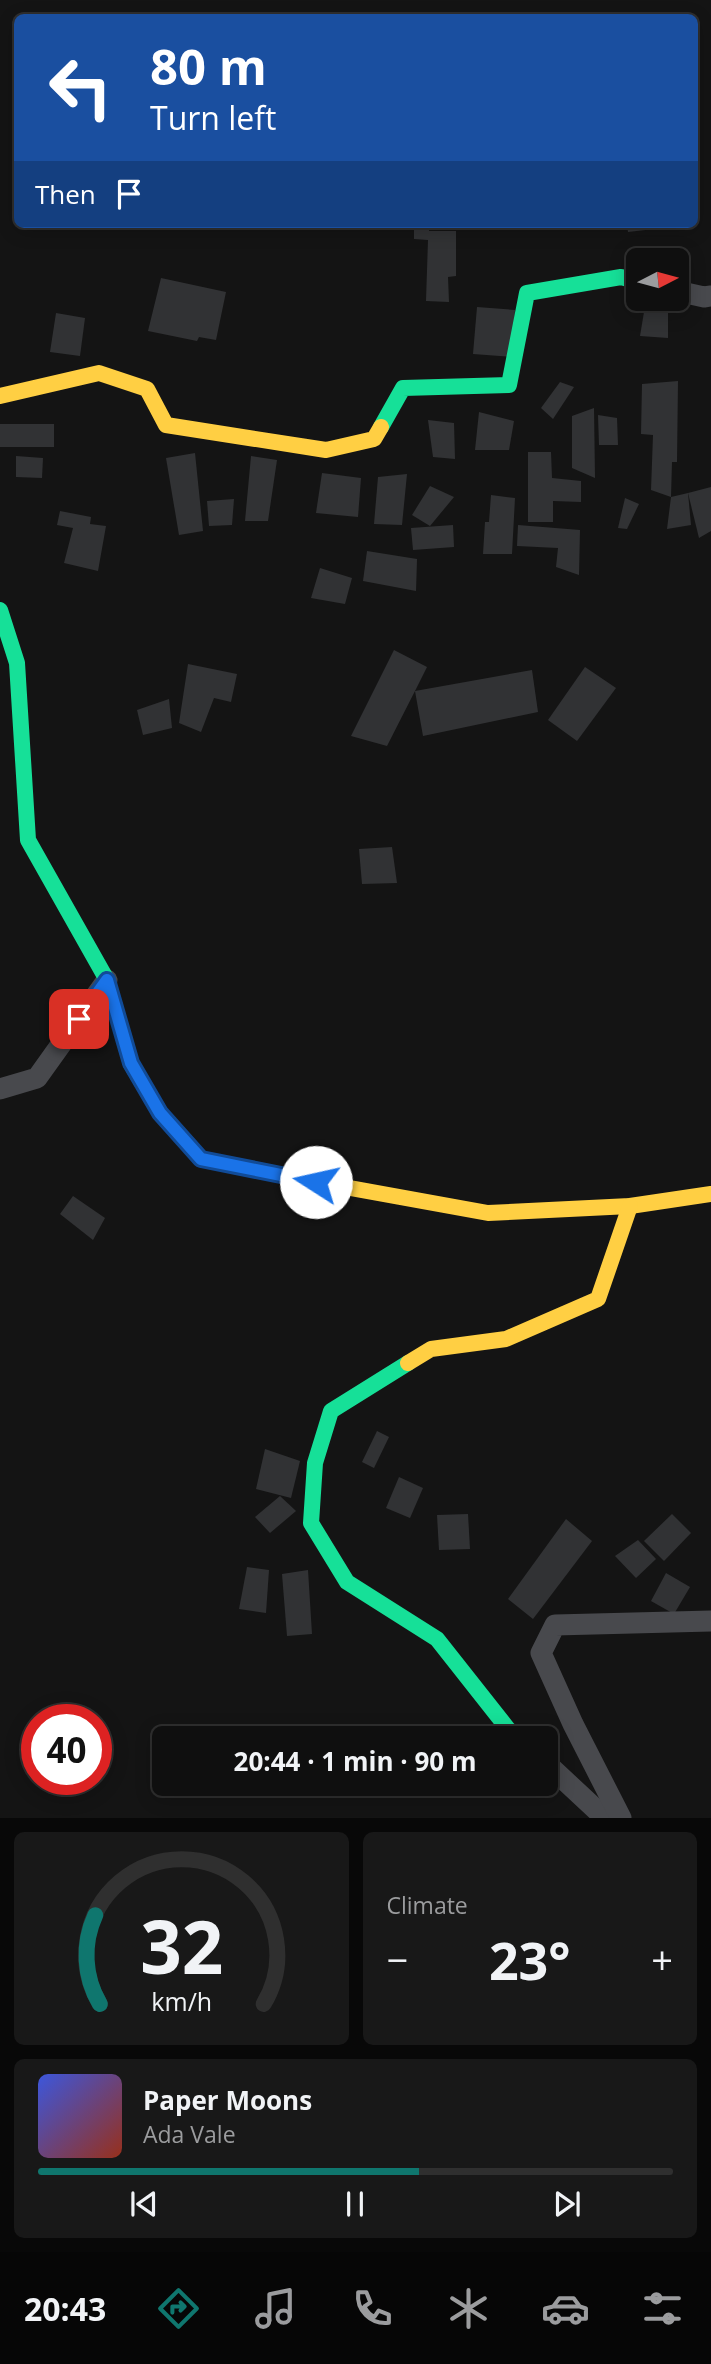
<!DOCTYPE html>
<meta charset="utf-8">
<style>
body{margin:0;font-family:"Open Sans",sans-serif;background:#181818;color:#f1f3f6;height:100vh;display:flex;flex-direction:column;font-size:26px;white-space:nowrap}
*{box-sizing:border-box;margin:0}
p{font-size:23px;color:#9b9c9e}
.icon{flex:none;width:38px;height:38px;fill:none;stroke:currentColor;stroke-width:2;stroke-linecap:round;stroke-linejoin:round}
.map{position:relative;height:1818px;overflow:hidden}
.side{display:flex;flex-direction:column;gap:14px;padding:14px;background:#080808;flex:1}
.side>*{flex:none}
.hud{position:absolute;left:14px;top:14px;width:684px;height:214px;border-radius:10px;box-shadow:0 4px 18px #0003,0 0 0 2px #2f2f2f;background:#1a4fa0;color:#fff;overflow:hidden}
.needle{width:46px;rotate:84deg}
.tools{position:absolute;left:626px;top:248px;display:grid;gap:14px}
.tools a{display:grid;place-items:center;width:63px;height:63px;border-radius:10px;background:#0f0f0f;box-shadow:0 4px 18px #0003,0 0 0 2px #2f2f2f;font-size:35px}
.speed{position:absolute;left:21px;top:1704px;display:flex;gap:14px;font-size:35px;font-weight:700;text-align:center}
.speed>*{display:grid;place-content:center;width:91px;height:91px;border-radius:50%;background:#0f0f0f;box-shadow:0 4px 18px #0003,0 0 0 2px #2f2f2f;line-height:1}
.speed .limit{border:10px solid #d22;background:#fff;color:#111}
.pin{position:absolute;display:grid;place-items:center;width:60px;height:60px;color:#fff;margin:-30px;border-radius:14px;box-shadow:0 4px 10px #0006}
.me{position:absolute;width:77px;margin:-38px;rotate:280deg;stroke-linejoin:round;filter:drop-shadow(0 0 5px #0008)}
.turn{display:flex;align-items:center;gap:24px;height:147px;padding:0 21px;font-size:32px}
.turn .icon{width:91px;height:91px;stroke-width:2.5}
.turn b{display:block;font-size:49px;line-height:60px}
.then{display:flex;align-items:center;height:66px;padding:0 21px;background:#0003;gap:14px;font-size:26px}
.big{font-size:52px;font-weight:700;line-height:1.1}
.side .widget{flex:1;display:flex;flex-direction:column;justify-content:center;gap:10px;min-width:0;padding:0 24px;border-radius:10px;background:#181818}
.side .dial{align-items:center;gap:0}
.dial svg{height:182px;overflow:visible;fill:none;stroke:#2f2f2f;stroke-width:7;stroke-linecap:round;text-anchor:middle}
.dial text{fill:#f1f3f6;stroke:none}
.song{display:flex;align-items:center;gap:21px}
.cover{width:84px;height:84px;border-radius:10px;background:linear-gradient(135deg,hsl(230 70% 55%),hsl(10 70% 35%))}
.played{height:7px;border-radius:4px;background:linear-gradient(90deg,#0f766e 60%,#2f2f2f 60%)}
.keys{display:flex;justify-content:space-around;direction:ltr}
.heat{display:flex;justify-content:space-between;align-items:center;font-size:38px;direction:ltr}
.side .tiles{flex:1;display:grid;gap:14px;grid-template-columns:1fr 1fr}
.widget:last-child{grid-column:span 2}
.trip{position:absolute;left:152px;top:1726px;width:406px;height:70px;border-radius:10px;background:#0f0f0f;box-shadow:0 4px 18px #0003,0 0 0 2px #2f2f2f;font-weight:700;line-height:70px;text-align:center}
.menu{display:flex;height:112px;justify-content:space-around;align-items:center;background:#060606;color:#9b9c9e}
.menu .icon{width:49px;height:49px}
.menu .current{color:#0f766e}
.menu b{font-size:32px;color:#f1f3f6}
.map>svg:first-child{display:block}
.building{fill:#313234}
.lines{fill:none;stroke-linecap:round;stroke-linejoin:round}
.street{stroke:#48494d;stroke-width:21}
.fast{stroke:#16e098;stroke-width:16}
.slow{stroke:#ffcf43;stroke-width:16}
.route-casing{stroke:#114b97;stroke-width:18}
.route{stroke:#1a73e8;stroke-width:12}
</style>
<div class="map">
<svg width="711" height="1818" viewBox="0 0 711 1818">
<rect width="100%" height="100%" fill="#141414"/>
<g class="building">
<path d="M414 224H430L429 231H456V276L448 277 449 302 426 301 428 240 414 239Z"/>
<path d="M627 224H654V229L628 232Z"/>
<path d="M161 278 226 292 216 340 199 337 197 341 148 331Z"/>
<path d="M645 306 668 308V338L640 336Z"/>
<path d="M477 307 515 310 512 357 473 354Z"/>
<path d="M56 313 85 318 80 356 50 352Z"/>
<path d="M678 381 677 462H672L671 497 688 493 691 525 667 529 671 497 651 490 653 435 641 434 642 384Z"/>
<path d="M560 382 574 387 553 419 541 408Z"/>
<path d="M594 408 595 478 572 468V416Z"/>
<path d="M479 412 514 421 509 450H475Z"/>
<path d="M598 415 617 418 618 445H599Z"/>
<path d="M428 420 454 423 455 459 433 457Z"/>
<rect x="0" y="424" width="54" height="23"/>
<path d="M528 452H551L552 478 581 481V502L553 501V522H528Z"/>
<path d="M195 453 203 531 179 535 166 458Z"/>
<path d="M16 456 43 458 42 478 16 477Z"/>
<path d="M251 456 277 460 268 521H245Z"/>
<path d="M322 473 361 478 358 517 316 513Z"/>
<path d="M407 474 402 525 374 524 378 477Z"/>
<path d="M430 486 454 497 430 526 412 515Z"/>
<path d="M711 487V531L699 538 688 493Z"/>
<path d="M491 495 515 498 512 554H483L485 522H489Z"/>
<path d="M625 498 639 504 627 529 618 528Z"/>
<path d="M234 499 232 525 209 526 207 501Z"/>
<path d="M60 511 91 517 90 524 106 526 98 571 64 563 73 528 57 525Z"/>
<path d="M453 525 454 547 413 550 411 528Z"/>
<path d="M518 525 580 530 579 575 556 567 558 548 517 546Z"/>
<path d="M367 551 417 559 416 591 363 581Z"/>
<path d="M320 568 352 578 345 604 311 598Z"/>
<path d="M394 650 427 667 415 691 532 670 538 712 423 736 415 691 387 746 351 736Z"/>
<path d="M188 664 237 674 231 702 214 698 201 732 179 723Z"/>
<path d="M585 667 616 688 577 741 548 720Z"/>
<path d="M169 699 172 728 143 735 137 710Z"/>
<path d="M392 847 397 883 362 884 359 849Z"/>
<path d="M73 1196 105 1218 93 1240 60 1214Z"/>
<path d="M377 1431 389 1437 374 1468 362 1462Z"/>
<path d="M265 1449 300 1461 291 1498 256 1489Z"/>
<path d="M399 1477 423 1488 410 1518 386 1508Z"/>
<path d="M280 1496 296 1511 270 1533 255 1517Z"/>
<path d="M468 1514 470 1549 439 1550 437 1515Z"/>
<path d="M672 1514 691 1533 664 1561 644 1541Z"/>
<path d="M566 1519 592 1541 533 1619 508 1599Z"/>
<path d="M638 1540 656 1559 636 1578 615 1556Z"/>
<path d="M247 1567 269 1570 266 1613 239 1609Z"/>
<path d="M308 1570 312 1634 287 1636 282 1574Z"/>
<path d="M666 1573 690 1587 674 1614 651 1601Z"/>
</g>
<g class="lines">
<g class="street">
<path d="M677 291 704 297 711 296"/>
<path d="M0 1089 37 1078 107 980"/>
<path d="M546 1763 605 1818"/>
<path d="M621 1818 573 1724 541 1653 555 1625 711 1621"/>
</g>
<g class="fast">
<path d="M381 427 403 388 509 385 527 293 621 277 639 282"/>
<path d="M0 610 17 663 28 840 107 980 131 1064 160 1113 201 1159 328 1184"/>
<path d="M408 1363 331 1411 315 1463 311 1523 347 1582 437 1639 508 1729 518 1738"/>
</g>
<g class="slow">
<path d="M0 396 99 373 147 389 166 425 326 450 374 439 381 427"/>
<path d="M328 1184 488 1213 630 1206 711 1194"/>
<path d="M408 1363 431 1349 506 1339 598 1299 630 1206"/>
</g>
</g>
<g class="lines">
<defs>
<path id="route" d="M79 1019 107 980 131 1063 160 1113 201 1159 316 1182"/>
</defs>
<use href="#route" class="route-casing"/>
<use href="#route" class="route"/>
</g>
</svg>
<div class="tools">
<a><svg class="needle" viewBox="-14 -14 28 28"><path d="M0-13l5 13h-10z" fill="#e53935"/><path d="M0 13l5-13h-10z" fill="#9b9c9e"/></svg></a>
</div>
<div class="speed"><div class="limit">40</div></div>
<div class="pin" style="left:79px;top:1019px;background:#d93025"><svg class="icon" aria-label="arrive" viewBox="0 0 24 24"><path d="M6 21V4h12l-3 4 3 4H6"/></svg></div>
<svg class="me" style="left:316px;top:1182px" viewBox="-20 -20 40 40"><circle r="19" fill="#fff"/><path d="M0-13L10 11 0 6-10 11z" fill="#1a73e8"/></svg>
<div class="trip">20:44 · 1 min · 90 m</div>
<div class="hud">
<div class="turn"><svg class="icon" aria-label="left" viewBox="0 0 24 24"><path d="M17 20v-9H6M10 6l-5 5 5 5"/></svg><div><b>80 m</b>Turn left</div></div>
<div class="then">Then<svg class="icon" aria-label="arrive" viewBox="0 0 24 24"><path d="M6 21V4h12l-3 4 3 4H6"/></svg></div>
</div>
</div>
<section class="side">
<div class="tiles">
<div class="widget dial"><svg viewBox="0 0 100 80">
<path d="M14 69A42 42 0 1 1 86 69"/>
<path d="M14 69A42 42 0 0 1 12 30" stroke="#0f766e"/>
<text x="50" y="56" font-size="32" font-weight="700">32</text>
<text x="50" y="72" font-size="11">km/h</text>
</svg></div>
<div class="widget"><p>Climate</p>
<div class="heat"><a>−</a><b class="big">23°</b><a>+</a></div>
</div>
<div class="widget">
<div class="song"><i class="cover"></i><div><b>Paper Moons</b><p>Ada Vale</p></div></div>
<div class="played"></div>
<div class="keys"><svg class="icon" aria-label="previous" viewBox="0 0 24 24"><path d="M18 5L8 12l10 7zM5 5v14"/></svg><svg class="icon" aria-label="pause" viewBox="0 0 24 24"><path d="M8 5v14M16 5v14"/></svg><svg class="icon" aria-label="next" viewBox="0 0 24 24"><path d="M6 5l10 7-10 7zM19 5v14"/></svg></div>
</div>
</div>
</section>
<nav class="menu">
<b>20:43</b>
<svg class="icon current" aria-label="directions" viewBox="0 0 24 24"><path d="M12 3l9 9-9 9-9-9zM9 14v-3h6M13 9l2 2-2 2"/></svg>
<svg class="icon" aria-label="music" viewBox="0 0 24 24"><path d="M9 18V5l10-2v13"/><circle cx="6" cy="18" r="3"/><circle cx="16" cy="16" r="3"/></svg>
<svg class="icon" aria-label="phone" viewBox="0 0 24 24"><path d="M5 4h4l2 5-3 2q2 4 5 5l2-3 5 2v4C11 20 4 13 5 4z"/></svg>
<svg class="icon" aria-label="climate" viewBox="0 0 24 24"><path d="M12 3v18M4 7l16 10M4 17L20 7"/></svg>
<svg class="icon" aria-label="car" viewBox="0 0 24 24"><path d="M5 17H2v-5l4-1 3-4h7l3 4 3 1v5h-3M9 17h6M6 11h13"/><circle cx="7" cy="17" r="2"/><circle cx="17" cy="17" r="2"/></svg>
<svg class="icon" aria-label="filters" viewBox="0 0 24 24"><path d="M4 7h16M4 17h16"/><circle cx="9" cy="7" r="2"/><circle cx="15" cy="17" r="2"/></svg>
</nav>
